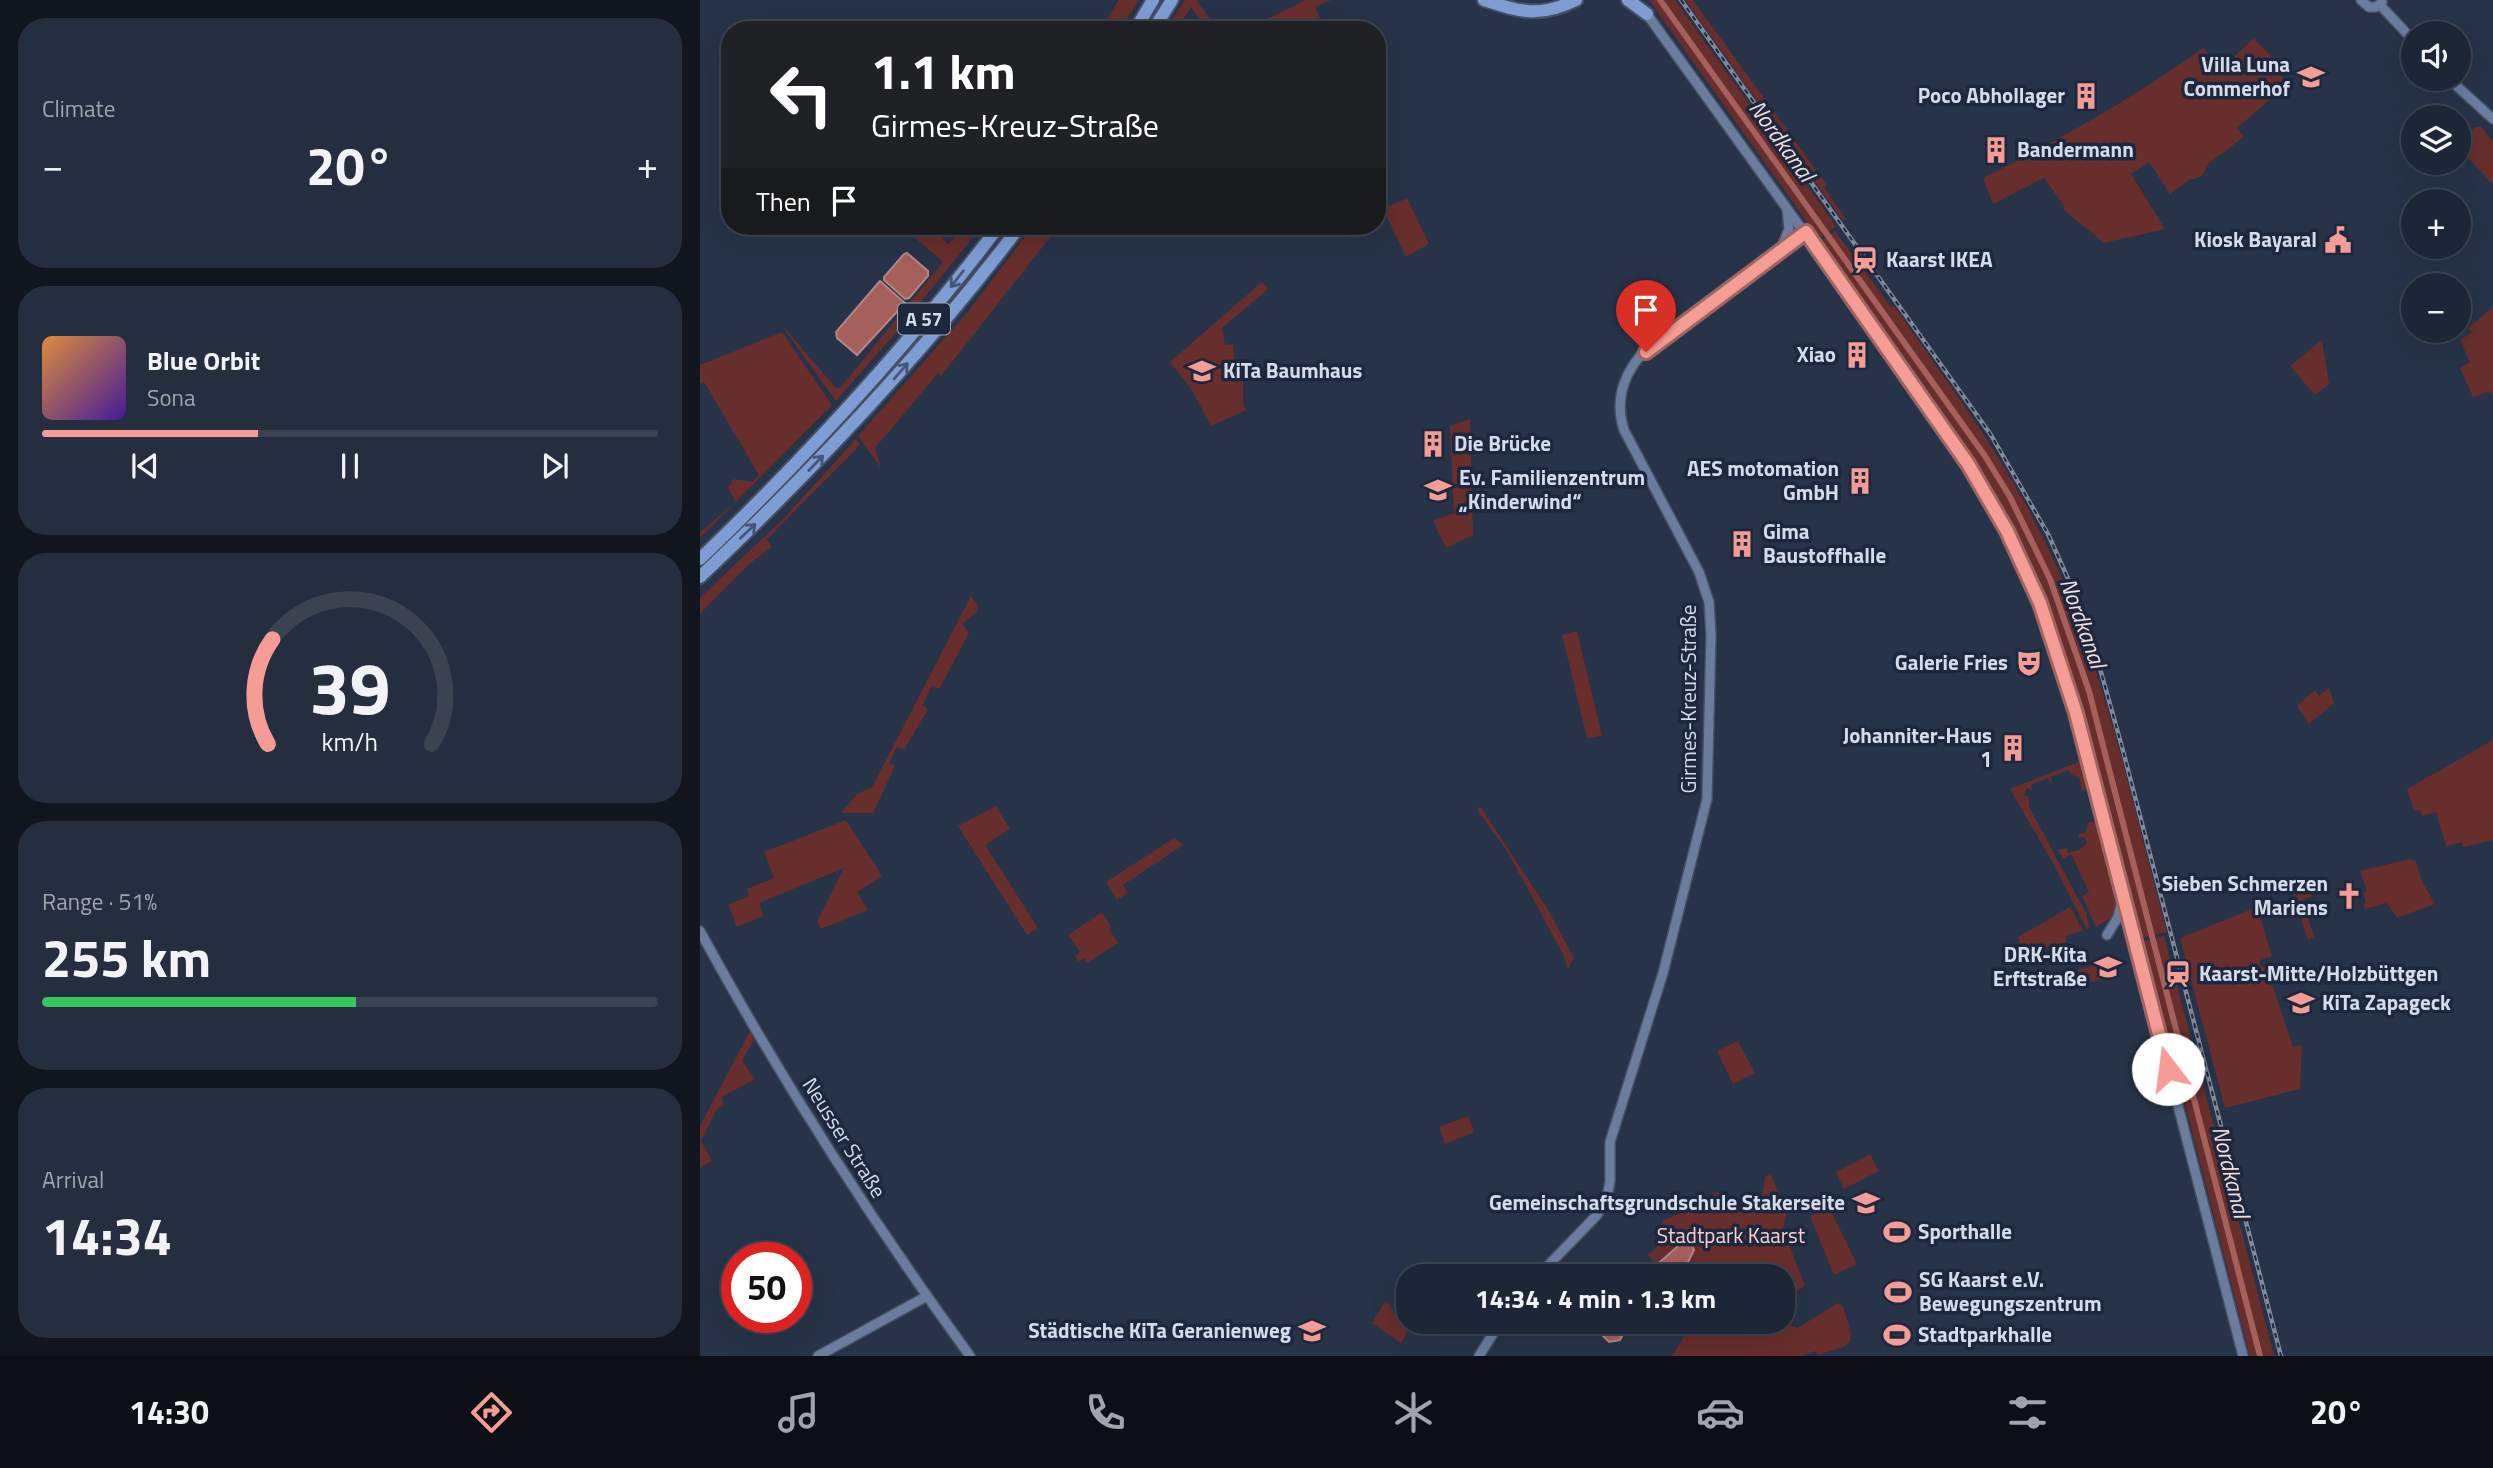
<!DOCTYPE html>
<meta charset="utf-8">
<style>
body{margin:0;font-family:"Titillium Web",sans-serif;background:#252e3e;color:#f1f3f6;height:100vh;display:flex;flex-direction:column;font-size:26px;white-space:nowrap}
*{box-sizing:border-box;margin:0}
p{font-size:23px;color:#a0a5ad}
.icon{flex:none;width:38px;height:38px;fill:none;stroke:currentColor;stroke-width:2;stroke-linecap:round;stroke-linejoin:round}
.map{position:relative;flex:1;overflow:hidden}
.panel{display:flex;flex-direction:column;gap:18px;padding:18px;background:#10151e;width:700px}
.panel>*{flex:none}
.top-card{position:absolute;left:21px;top:21px;width:665px;height:214px;border-radius:28px;box-shadow:0 7px 28px #0002,0 0 0 2px #3b4351;background:#202124;color:#fff;overflow:hidden}
.fabs{position:absolute;left:1701px;top:21px;display:grid;gap:14px}
.fabs a{display:grid;place-items:center;width:70px;height:70px;border-radius:50%;background:#1d2636;box-shadow:0 7px 28px #0002,0 0 0 2px #3b4351;font-size:35px}
.speed{position:absolute;left:21px;top:1242px;display:flex;gap:14px;font-size:35px;font-weight:700;text-align:center}
.speed>*{display:grid;place-content:center;width:91px;height:91px;border-radius:50%;background:#1d2636;box-shadow:0 7px 28px #0002,0 0 0 2px #3b4351;line-height:1}
.speed .limit{border:10px solid #d22;background:#fff;color:#111}
.pin{position:absolute;display:grid;place-items:center;width:60px;height:60px;color:#fff;margin:-72px -30px;border-radius:50% 50% 50% 0;rotate:-45deg;box-shadow:0 0 7px #0007}
.pin .icon{rotate:45deg}
.me{position:absolute;width:77px;margin:-38px;rotate:345deg;stroke-linejoin:round;filter:drop-shadow(0 0 5px #0008)}
.turn{display:flex;align-items:center;gap:24px;height:147px;padding:0 35px;font-size:32px}
.turn .icon{width:91px;height:91px;stroke-width:2.5}
.turn b{display:block;font-size:49px;line-height:60px}
.then{display:flex;align-items:center;height:66px;padding:0 35px;background:#0003;gap:14px;font-size:26px}
.big{font-size:52px;font-weight:700;line-height:1.1}
.panel .widget{flex:1;display:flex;flex-direction:column;justify-content:center;gap:10px;min-width:0;padding:0 24px;border-radius:28px;background:#252e3e}
.panel .dial{align-items:center;gap:0}
.dial svg{height:182px;overflow:visible;fill:none;stroke:#3b4351;stroke-width:7;stroke-linecap:round;text-anchor:middle}
.dial text{fill:#f1f3f6;stroke:none}
.song{display:flex;align-items:center;gap:21px}
.cover{width:84px;height:84px;border-radius:10px;background:linear-gradient(135deg,hsl(30 70% 55%),hsl(260 70% 35%))}
.played{height:7px;border-radius:4px;background:linear-gradient(90deg,#f59c95 35%,#3b4351 35%)}
.keys{display:flex;justify-content:space-around;direction:ltr}
.heat{display:flex;justify-content:space-between;align-items:center;font-size:38px;direction:ltr}
.charge{height:10px;border-radius:5px;background:linear-gradient(90deg,#34c759 51%,#3b4351 0)}
.trip{position:absolute;left:696px;top:1264px;width:399px;height:70px;border-radius:28px;background:#1d2636;box-shadow:0 7px 28px #0002,0 0 0 2px #3b4351;font-weight:700;line-height:70px;text-align:center}
.menu{display:flex;height:112px;justify-content:space-around;align-items:center;background:#0c0f16;color:#a0a5ad}
.menu .icon{width:49px;height:49px}
.menu .selected{color:#f59c95}
.menu b{font-size:32px;color:#f1f3f6}
main{display:flex;flex:1;min-height:0}
.map>svg:first-child{display:block}
.green{fill:#672e2c}
.water{fill:#a5605b;stroke:#b38586;stroke-width:2}
.lines{fill:none;stroke-linecap:round;stroke-linejoin:round}
.canal{stroke:#a5605b;stroke-width:6}
.secondary-casing{stroke:#465063;stroke-width:12}
.highway-casing{stroke:#465063;stroke-width:16}
.secondary{stroke:#6a7d9f;stroke-width:9}
.highway{stroke:#7e9dd5;stroke-width:12}
.rail-casing{stroke:#7f899b;stroke-width:4.5}
.rail{stroke:#1d283e;stroke-width:2;stroke-dasharray:5;stroke-linecap:butt}
.oneway{stroke:#44577a}
.route-casing{stroke:#9f6561;stroke-width:18}
.route{stroke:#f59c95;stroke-width:12}
.labels{text-anchor:middle;stroke-width:7;stroke-linejoin:round;paint-order:stroke}
.shield{fill:#1d283e;stroke:#9da6b7;stroke-width:2}
.shield-label{font-size:19px;font-weight:bold;fill:#d4dceb}
.poi-label{font-size:21px;font-weight:bold;fill:#d4dceb;stroke:#1d283e;text-anchor:end}
.street-label{font-size:21px;fill:#d4dceb;stroke:#1d283e}
.park-label{font-size:21px;fill:#facfcb;stroke:#1d283e}
.water-label{font-size:23px;font-style:italic;fill:#f4dedc;stroke:#1d283e}
</style>
<main>
<section class="panel">
<div class="widget"><p>Climate</p>
<div class="heat"><a>−</a><b class="big">20°</b><a>+</a></div>
</div>
<div class="widget">
<div class="song"><i class="cover"></i><div><b>Blue Orbit</b><p>Sona</p></div></div>
<div class="played"></div>
<div class="keys"><svg class="icon" aria-label="previous" viewBox="0 0 24 24"><path d="M18 5L8 12l10 7zM5 5v14"/></svg><svg class="icon" aria-label="pause" viewBox="0 0 24 24"><path d="M8 5v14M16 5v14"/></svg><svg class="icon" aria-label="next" viewBox="0 0 24 24"><path d="M6 5l10 7-10 7zM19 5v14"/></svg></div>
</div>
<div class="widget dial"><svg viewBox="0 0 100 80">
<path d="M14 69A42 42 0 1 1 86 69"/>
<path d="M14 69A42 42 0 0 1 16 23" stroke="#f59c95"/>
<text x="50" y="56" font-size="32" font-weight="700">39</text>
<text x="50" y="72" font-size="11">km/h</text>
</svg></div>
<div class="widget"><p>Range · 51%</p><b class="big">255 km</b><div class="charge"></div></div>
<div class="widget"><p>Arrival</p><b class="big">14:34</b></div>
</section>
<div class="map">
<svg width="1793" height="1356" viewBox="0 0 1793 1356">
<rect width="100%" height="100%" fill="#273348"/>
<g class="green">
<path d="M419 0H439L420 30H400Z"/>
<path d="M485 0H496L518 30H508L491 7 476 30H465Z"/>
<path d="M606 0H631L615 7 625 30H544Z"/>
<path d="M949 0H975L1136 226 1119 239Z"/>
<path d="M985 0H993L1127 185 1124 188 1146 219 1143 221Z"/>
<path d="M1554 38 1572 57 1568 61 1588 84 1537 128 1544 137 1509 163 1502 175 1495 179H1490L1470 194 1449 162 1431 174 1465 229 1404 243 1363 209 1365 207 1344 178 1293 204 1283 178C1360 140 1433 98 1503 48L1522 68Z"/>
<path d="M1776 127H1781L1793 142V182L1791 183 1759 148V141Z"/>
<path d="M707 198 729 244 706 257 683 209Z"/>
<path d="M201 226H231L248 244 267 226H282L199 329 136 401 80 323 136 388H140L243 262Z"/>
<path d="M333 226H359L241 376 238 373 175 448 181 468 158 436 267 313Z"/>
<path d="M1135 231 1192 308 1194 306C1250 385 1307 461 1348 548 1405 669 1432 803 1467 932L1442 938C1409 812 1384 681 1329 562 1276 446 1194 345 1121 241Z"/>
<path d="M1119 244 1248 426 1292 495 1326 561 1359 640 1382 713 1438 938 1370 677 1357 640 1325 562 1248 426Z"/>
<path d="M562 282 568 289 522 328 525 345 533 344 535 365 543 364V404L546 410 511 426 492 390 470 362Z"/>
<path d="M1793 307V396L1790 391 1773 397 1760 368 1770 362 1760 340 1772 332 1768 328Z"/>
<path d="M82 332 132 405 0 538V532L36 502 27 487 32 483 31 481 34 479 52 482 59 475 4 382 0 384V365Z"/>
<path d="M1622 340 1629 384 1615 395 1590 366Z"/>
<path d="M770 419 773 535 746 548 733 521 754 513 750 426Z"/>
<path d="M156 439 160 445 67 539 72 547 49 564 0 614V598L3 595 83 519Z"/>
<path d="M271 596 278 606 277 611 262 624 269 633 239 689 232 686 222 705 228 709 204 750 197 747 189 763 195 766 173 813H141L157 794 172 787Z"/>
<path d="M877 631 902 736 887 738 862 635Z"/>
<path d="M1629 688 1634 703 1609 724 1597 706 1615 690 1619 696Z"/>
<path d="M1793 740V840L1763 847 1762 842 1746 846 1736 812 1722 816 1720 810 1714 811 1707 789Z"/>
<path d="M1381 761 1388 790 1382 791 1379 778 1371 774 1369 770 1351 777 1352 782H1350L1348 778 1331 785 1332 790 1327 788 1324 795 1329 797V807L1386 913 1390 928 1387 930 1354 865 1310 789Z"/>
<path d="M296 806 310 829 285 845 338 928 327 935 258 826Z"/>
<path d="M780 806 847 908 874 958 868 969 863 954 807 851 777 810Z"/>
<path d="M146 820 182 876 157 892 168 910 121 929 117 922 144 868 59 903 63 916 37 927 28 905 49 896 47 889 74 878 64 852Z"/>
<path d="M1398 821 1417 908 1411 918 1396 927 1382 896 1389 892 1371 854 1363 859 1358 850 1367 848V853L1379 850 1387 843 1385 838 1379 837V834L1386 832 1388 823Z"/>
<path d="M474 838 483 845 423 885 428 893 417 900 406 882Z"/>
<path d="M1710 859 1716 862 1722 881 1735 904 1697 918 1687 903 1665 909 1663 904 1666 903 1663 892 1667 891 1660 871Z"/>
<path d="M1608 885 1612 896 1603 900 1614 938 1608 940 1593 895 1596 889Z"/>
<path d="M1370 907 1383 931 1365 936 1367 942 1323 954 1318 937Z"/>
<path d="M1557 907 1572 956 1561 960 1559 965 1567 969 1593 1047 1602 1045 1600 1089 1525 1108 1480 938Z"/>
<path d="M402 912 411 927 409 929 418 943 387 963 384 958 378 962 375 956 380 952 368 935Z"/>
<path d="M1464 936 1574 1355 1577 1356H1550L1443 941Z"/>
<path d="M1399 964 1403 979 1366 989 1363 978 1371 976 1370 972Z"/>
<path d="M50 1031 54 1040 42 1061 55 1079 22 1097 24 1105 17 1109 1 1141 12 1161 0 1168V1126Z"/>
<path d="M1038 1041 1055 1073 1033 1084 1017 1051Z"/>
<path d="M768 1116 774 1132 745 1144 739 1127Z"/>
<path d="M1170 1154 1179 1171 1144 1189 1136 1172Z"/>
<path d="M1070 1174 1087 1211 1083 1229 1105 1286 1083 1300V1276H989L985 1268 993 1254 986 1239 982 1240 956 1265 948 1255 968 1237 962 1221 1001 1204 1017 1192 1061 1205 1065 1177Z"/>
<path d="M1129 1207 1157 1264 1134 1275 1110 1216Z"/>
<path d="M685 1301 689 1304 707 1333 701 1343 672 1323Z"/>
<path d="M1138 1303 1143 1306 1151 1333 1150 1341 1146 1346 1118 1355 1116 1351 1101 1356H972L987 1331 978 1326 977 1329 971 1326 972 1321H1080L1097 1328Z"/>
</g>
<g class="water">
<path d="M207 253 228 271V276L209 298 205 299 184 280V277L204 254Z"/>
<path d="M180 281 205 303 157 355 137 338 136 332Z"/>
<path d="M986 1239 990 1240 994 1250 985 1268 989 1276 964 1271 965 1276H941L950 1267 952 1269Z"/>
<path d="M896 1321H930L920 1340 909 1342 892 1325Z"/>
</g>
<g class="lines">
<path class="canal" d="M960 0 1285 456 1310 497 1350 579 1389 691 1560 1356"/>
<defs>
<g id="secondary">
<path d="M1661 0 1669 7H1676L1682 2"/>
<path d="M1680 5 1713 40"/>
<path d="M944 10 1245 428C1306 518 1345 609 1376 713L1543 1356"/>
<path d="M1749 79 1793 119"/>
<path d="M1081 249 1089 229 1087 210"/>
<path d="M0 931C80 1078 171 1220 270 1356"/>
<path d="M1407 935 1418 917 1423 897"/>
<path d="M838 1276 897 1215 907 1198 910 1181V1142L963 973 1007 799 1011 635 1009 602 999 572 924 430C915 402 922 378 940 356L1106 232"/>
<path d="M118 1356 227 1296"/>
<path d="M779 1356 801 1321"/>
</g>
<g id="highway">
<path d="M784 0C821 12 840 18 876 0"/>
<path d="M928 0 947 14"/>
<path d="M435 30 453 0"/>
<path d="M453 30 472 0"/>
<path d="M0 559C107 456 209 345 299 226"/>
<path d="M0 577C115 468 224 353 320 226"/>
</g>
</defs>
<use href="#secondary" class="secondary-casing"/>
<use href="#highway" class="highway-casing"/>
<use href="#secondary" class="secondary"/>
<use href="#highway" class="highway"/>
<defs>
<path id="rail" d="M981 0 1291 435 1348 534 1378 601 1390 633 1422 747 1581 1356"/>
</defs>
<use href="#rail" class="rail-casing"/>
<use href="#rail" class="rail"/>
</g>
<defs><path id="oneway-shaft" d="M-6 0H5M1.5-3L5.5 0L1.5 3" fill="none" stroke-width="1.6" stroke-linecap="round" stroke-linejoin="round" transform="scale(1.75)"/></defs>
<g class="oneway">
<use href="#oneway-shaft" transform="translate(257 279) rotate(128)"/>
<use href="#oneway-shaft" transform="translate(201 371) rotate(-49)"/>
<use href="#oneway-shaft" transform="translate(116 463) rotate(-46)"/>
<use href="#oneway-shaft" transform="translate(48 531) rotate(-44)"/>
</g>
<g class="lines">
<defs>
<path id="route" d="M946 352 1106 232 1114 244 1268 464 1307 531 1340 603 1376 713 1468 1069"/>
</defs>
<use href="#route" class="route-casing"/>
<use href="#route" class="route"/>
</g>
<defs>
<symbol id="school-bare" viewBox="-9 -9 18 18"><path d="M0-5L7-2L0 1L-7-2ZM-4 1L0 2.5L4 1V4Q0 6-4 4Z" fill="#f59c95" stroke="#1d283e" stroke-width="2.5" paint-order="stroke"/></symbol>
<symbol id="building-bare" viewBox="-9 -9 18 18"><path d="M-4-6H4V6H1V3H-1V6H-4ZM-2.5-4.3h1.7v1.8h-1.7ZM.8-4.3h1.7v1.8H.8ZM-2.5-1h1.7V.8h-1.7ZM.8-1h1.7V.8H.8Z" fill="#f59c95" stroke="#1d283e" stroke-width="2.5" paint-order="stroke"/></symbol>
<symbol id="civic-bare" viewBox="-9 -9 18 18"><path d="M-.6-6.5H3V-4.5H.6V-3L4-1V1h2V6H-6V1h2V-1L-.6-3ZM-1.2 2.5V6h2.4V2.5Z" fill="#f59c95" stroke="#1d283e" stroke-width="2.5" paint-order="stroke"/></symbol>
<symbol id="station-bare" viewBox="-9 -9 18 18"><path d="M-3-6H3Q5-6 5-4V2Q5 4 3 4L4.5 6H3L1.5 4h-3L-3 6H-4.5L-3 4Q-5 4-5 2V-4Q-5-6-3-6ZM-3.5-4v3h7v-3ZM-3.5 1v1.5H-2V1ZM2 1v1.5H3.5V1Z" fill="#f59c95" stroke="#1d283e" stroke-width="2.5" paint-order="stroke"/></symbol>
<symbol id="theatre-bare" viewBox="-9 -9 18 18"><path d="M-5-5.5Q0-4 5-5.5V0Q5 5 0 6Q-5 5-5 0ZM-3.3-2.5H-1v1.5H-3.3ZM1-2.5H3.3v1.5H1ZM-2.8 1Q0 5.5 2.8 1Z" fill="#f59c95" stroke="#1d283e" stroke-width="2.5" paint-order="stroke"/></symbol>
<symbol id="church-bare" viewBox="-9 -9 18 18"><path d="M-1.2-6h2.4v3.5h3.3v2.4h-3.3V6h-2.4V-.1h-3.3v-2.4h3.3Z" fill="#f59c95" stroke="#1d283e" stroke-width="2.5" paint-order="stroke"/></symbol>
<symbol id="stadium-bare" viewBox="-9 -9 18 18"><path d="M0-5a6.5 5 0 1 0 0 10a6.5 5 0 1 0 0-10ZM-3.5-1.8h7v3.6h-7Z" fill="#f59c95" stroke="#1d283e" stroke-width="2.5" paint-order="stroke"/></symbol>
</defs>
<g fill-rule="evenodd">
<use href="#school-bare" x="1592" y="58" width="38" height="38"/>
<use href="#building-bare" x="1367" y="77" width="38" height="38"/>
<use href="#building-bare" x="1277" y="131" width="38" height="38"/>
<use href="#civic-bare" x="1619" y="221" width="38" height="38"/>
<use href="#station-bare" x="1146" y="241" width="38" height="38"/>
<use href="#building-bare" x="1138" y="336" width="38" height="38"/>
<use href="#school-bare" x="483" y="352" width="38" height="38"/>
<use href="#building-bare" x="714" y="425" width="38" height="38"/>
<use href="#building-bare" x="1141" y="462" width="38" height="38"/>
<use href="#school-bare" x="719" y="471" width="38" height="38"/>
<use href="#building-bare" x="1023" y="525" width="38" height="38"/>
<use href="#theatre-bare" x="1310" y="644" width="38" height="38"/>
<use href="#building-bare" x="1294" y="729" width="38" height="38"/>
<use href="#church-bare" x="1630" y="877" width="38" height="38"/>
<use href="#school-bare" x="1389" y="948" width="38" height="38"/>
<use href="#station-bare" x="1459" y="955" width="38" height="38"/>
<use href="#school-bare" x="1582" y="984" width="38" height="38"/>
<use href="#school-bare" x="1147" y="1184" width="38" height="38"/>
<use href="#stadium-bare" x="1178" y="1213" width="38" height="38"/>
<use href="#stadium-bare" x="1179" y="1273" width="38" height="38"/>
<use href="#school-bare" x="593" y="1312" width="38" height="38"/>
<use href="#stadium-bare" x="1178" y="1316" width="38" height="38"/>
</g>
<g class="labels">
<rect class="shield" x="198" y="303.5" width="52" height="31" rx="5"/>
<g class="shield-label">
<text x="224" y="326">A 57</text>
</g>
<g class="poi-label">
<text x="1590" y="72">Villa Luna<tspan x="1590" dy="24">Commerhof</tspan></text>
<text x="1365" y="103">Poco Abhollager</text>
<text x="1317" y="157" text-anchor="start">Bandermann</text>
<text x="1617" y="247">Kiosk Bayaral</text>
<text x="1186" y="267" text-anchor="start">Kaarst IKEA</text>
<text x="1136" y="362">Xiao</text>
<text x="523" y="378" text-anchor="start">KiTa Baumhaus</text>
<text x="754" y="451" text-anchor="start">Die Brücke</text>
<text x="1139" y="476">AES motomation<tspan x="1139" dy="24">GmbH</tspan></text>
<text x="759" y="485" text-anchor="start">Ev. Familienzentrum<tspan x="759" dy="24">„Kinderwind“</tspan></text>
<text x="1063" y="539" text-anchor="start">Gima<tspan x="1063" dy="24">Baustoffhalle</tspan></text>
<text x="1308" y="670">Galerie Fries</text>
<text x="1292" y="743">Johanniter-Haus<tspan x="1292" dy="24">1</tspan></text>
<text x="1628" y="891">Sieben Schmerzen<tspan x="1628" dy="24">Mariens</tspan></text>
<text x="1387" y="962">DRK-Kita<tspan x="1387" dy="24">Erftstraße</tspan></text>
<text x="1499" y="981" text-anchor="start">Kaarst-Mitte/Holzbüttgen</text>
<text x="1622" y="1010" text-anchor="start">KiTa Zapageck</text>
<text x="1145" y="1210">Gemeinschaftsgrundschule Stakerseite</text>
<text x="1218" y="1239" text-anchor="start">Sporthalle</text>
<text x="1219" y="1287" text-anchor="start">SG Kaarst e.V.<tspan x="1219" dy="24">Bewegungszentrum</tspan></text>
<text x="591" y="1338">Städtische KiTa Geranienweg</text>
<text x="1218" y="1342" text-anchor="start">Stadtparkhalle</text>
</g>
<g class="street-label">
<text transform="translate(989 699) rotate(-90)" y="7">Girmes-Kreuz-Straße</text>
<text transform="translate(144 1138) rotate(58)" y="7">Neusser Straße</text>
</g>
<g class="park-label">
<text x="1031" y="1243">Stadtpark Kaarst</text>
</g>
<g class="water-label">
<text transform="translate(1082 141) rotate(54)" y="8">Nordkanal</text>
<text transform="translate(1383 623) rotate(70)" y="8">Nordkanal</text>
<text transform="translate(1531 1172) rotate(76)" y="8">Nordkanal</text>
</g>
</g>
</svg>
<div class="fabs">
<a><svg class="icon" aria-label="sound" viewBox="0 0 24 24"><path d="M4 9h4l5-4v14l-5-4H4zM17 9q2 3 0 6"/></svg></a>
<a><svg class="icon" aria-label="layers" viewBox="0 0 24 24"><path d="M12 4l9 5-9 5-9-5zM3 14l9 5 9-5"/></svg></a>
<a>+</a>
<a>−</a>
</div>
<div class="speed"><div class="limit">50</div></div>
<div class="pin" style="left:946px;top:352px;background:#d93025"><svg class="icon" aria-label="arrive" viewBox="0 0 24 24"><path d="M6 21V4h12l-3 4 3 4H6"/></svg></div>
<svg class="me" style="left:1468px;top:1069px" viewBox="-20 -20 40 40"><circle r="19" fill="#fff"/><path d="M0-13L10 11 0 6-10 11z" fill="#f59c95"/></svg>
<div class="trip">14:34 · 4 min · 1.3 km</div>
<div class="top-card">
<div class="turn"><svg class="icon" aria-label="left" viewBox="0 0 24 24"><path d="M17 20v-9H6M10 6l-5 5 5 5"/></svg><div><b>1.1 km</b>Girmes-Kreuz-Straße</div></div>
<div class="then">Then<svg class="icon" aria-label="arrive" viewBox="0 0 24 24"><path d="M6 21V4h12l-3 4 3 4H6"/></svg></div>
</div>
</div>
</main>
<nav class="menu">
<b>14:30</b>
<svg class="icon selected" aria-label="directions" viewBox="0 0 24 24"><path d="M12 3l9 9-9 9-9-9zM9 14v-3h6M13 9l2 2-2 2"/></svg>
<svg class="icon" aria-label="music" viewBox="0 0 24 24"><path d="M9 18V5l10-2v13"/><circle cx="6" cy="18" r="3"/><circle cx="16" cy="16" r="3"/></svg>
<svg class="icon" aria-label="phone" viewBox="0 0 24 24"><path d="M5 4h4l2 5-3 2q2 4 5 5l2-3 5 2v4C11 20 4 13 5 4z"/></svg>
<svg class="icon" aria-label="climate" viewBox="0 0 24 24"><path d="M12 3v18M4 7l16 10M4 17L20 7"/></svg>
<svg class="icon" aria-label="car" viewBox="0 0 24 24"><path d="M5 17H2v-5l4-1 3-4h7l3 4 3 1v5h-3M9 17h6M6 11h13"/><circle cx="7" cy="17" r="2"/><circle cx="17" cy="17" r="2"/></svg>
<svg class="icon" aria-label="filters" viewBox="0 0 24 24"><path d="M4 7h16M4 17h16"/><circle cx="9" cy="7" r="2"/><circle cx="15" cy="17" r="2"/></svg>
<b>20°</b>
</nav>
